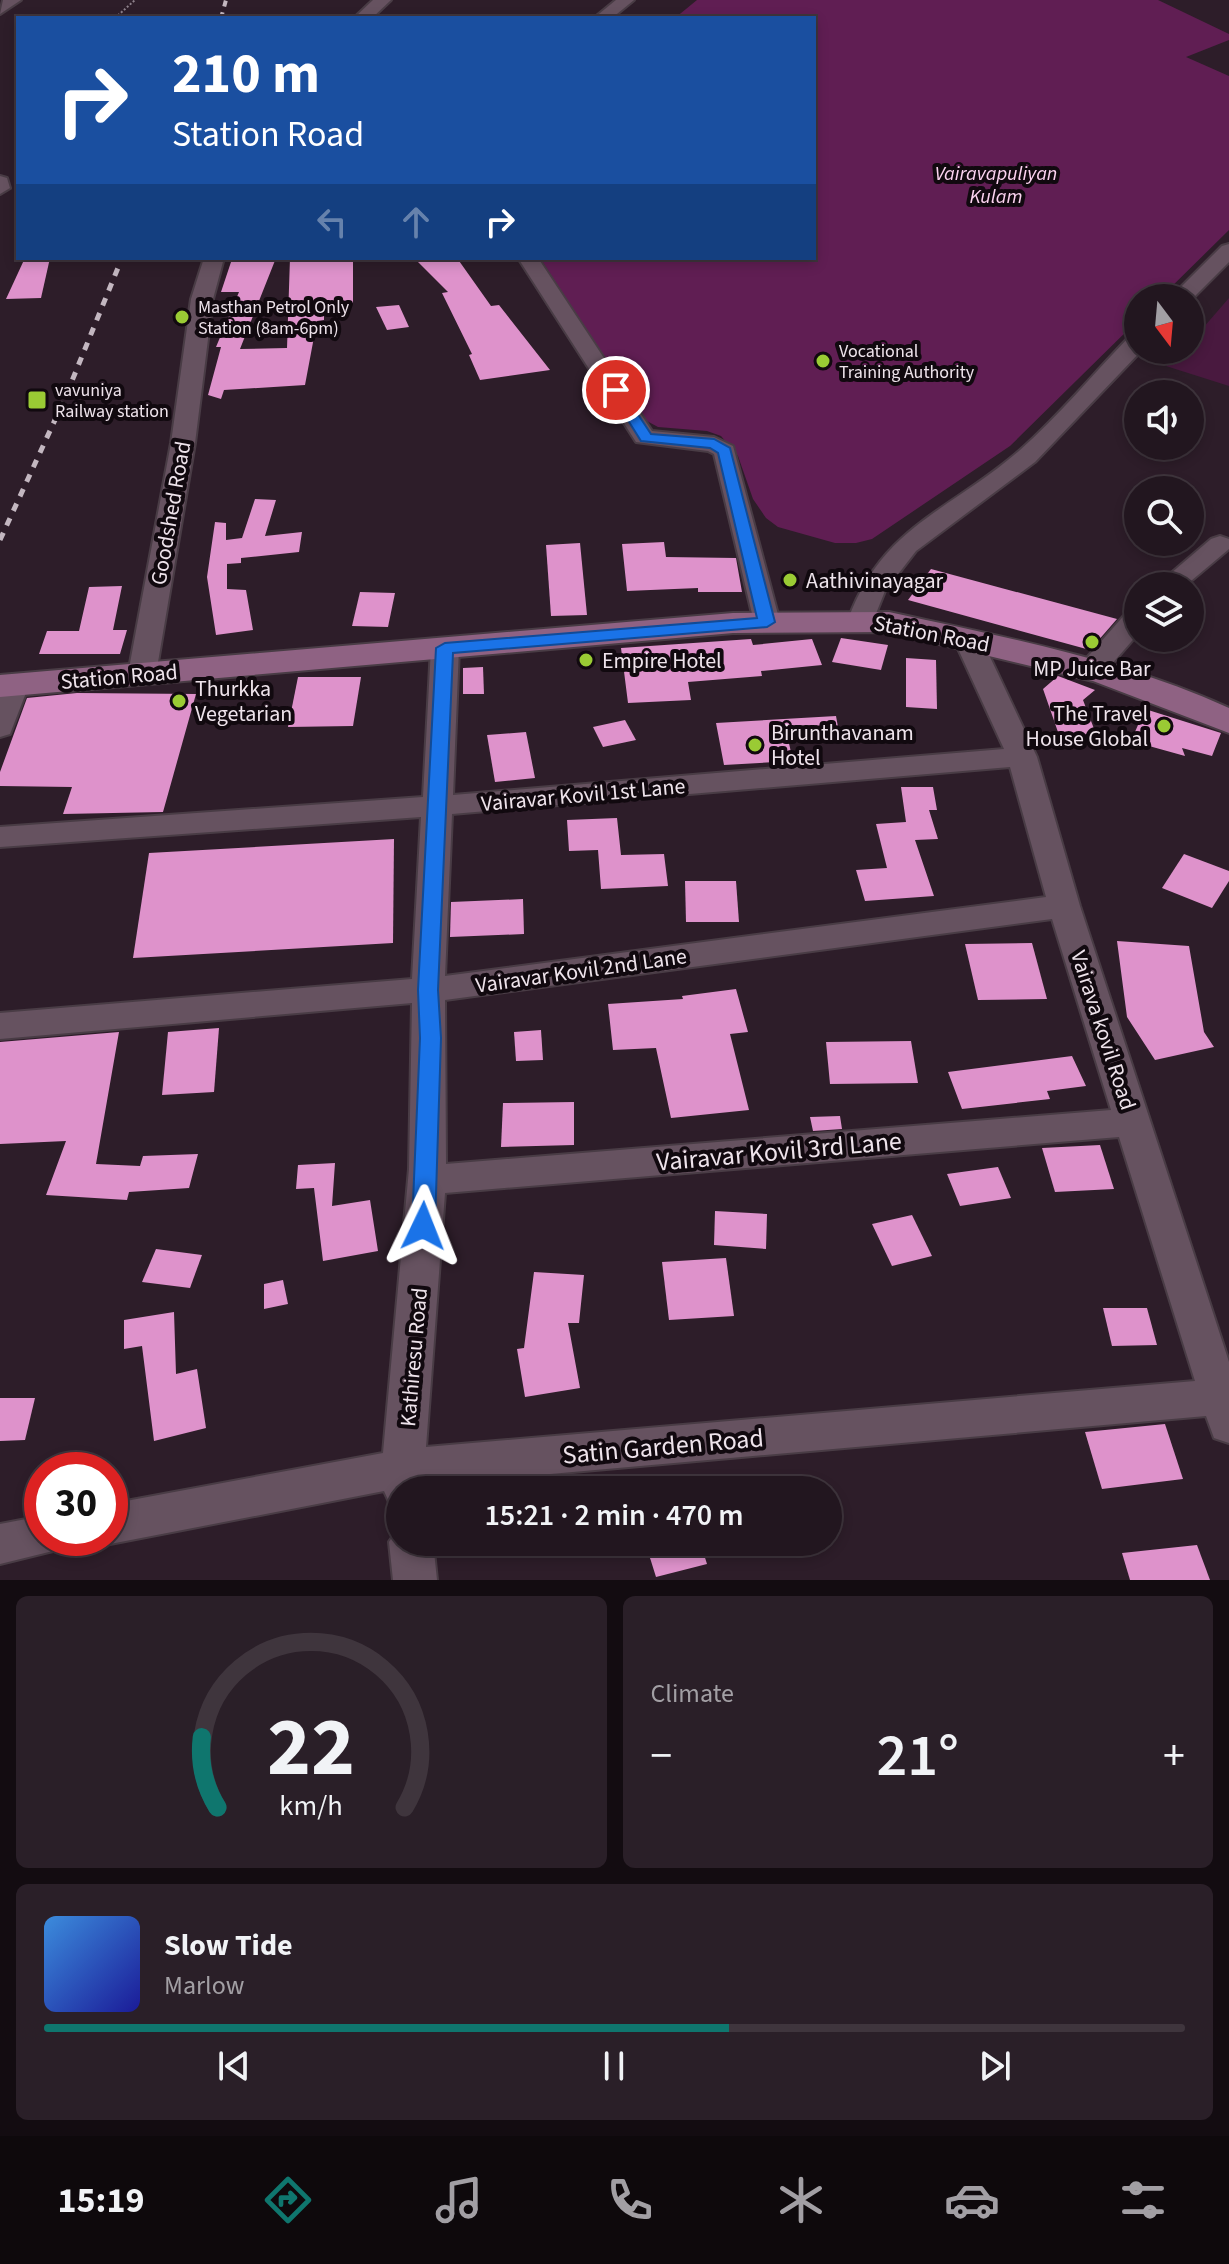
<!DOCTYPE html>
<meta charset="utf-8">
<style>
body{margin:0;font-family:"Source Sans 3",sans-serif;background:#2a1f28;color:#f1f3f6;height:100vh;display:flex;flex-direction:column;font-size:30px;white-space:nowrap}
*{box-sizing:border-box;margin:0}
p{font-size:26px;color:#a29fa4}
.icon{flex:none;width:44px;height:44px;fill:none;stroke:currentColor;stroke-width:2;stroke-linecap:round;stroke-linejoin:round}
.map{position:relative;height:1580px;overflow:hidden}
.details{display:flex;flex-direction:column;gap:16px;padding:16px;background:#130c11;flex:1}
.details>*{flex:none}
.hud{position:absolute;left:16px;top:16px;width:800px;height:244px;border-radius:0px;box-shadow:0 4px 12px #0003,0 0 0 2px #3f353d;background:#1a4fa0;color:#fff;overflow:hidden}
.needle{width:52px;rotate:164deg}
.controls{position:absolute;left:1124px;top:284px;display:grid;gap:16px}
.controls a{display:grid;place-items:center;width:80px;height:80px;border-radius:50%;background:#22161f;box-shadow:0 4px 12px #0003,0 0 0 2px #3f353d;font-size:40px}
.speed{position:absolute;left:24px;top:1452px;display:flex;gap:16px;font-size:40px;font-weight:700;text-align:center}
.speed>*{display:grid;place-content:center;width:104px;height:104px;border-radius:50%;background:#22161f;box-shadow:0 4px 12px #0003,0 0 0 2px #3f353d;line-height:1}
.speed .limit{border:12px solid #d22;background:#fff;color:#111}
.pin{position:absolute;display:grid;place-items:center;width:68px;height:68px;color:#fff;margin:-34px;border:4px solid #fff;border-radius:50%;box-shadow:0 2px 8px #0007}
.me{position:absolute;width:88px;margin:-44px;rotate:2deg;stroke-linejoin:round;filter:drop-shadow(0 0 6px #0008)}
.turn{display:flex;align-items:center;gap:28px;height:168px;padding:0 24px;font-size:36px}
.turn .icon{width:104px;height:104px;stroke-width:2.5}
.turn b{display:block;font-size:56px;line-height:68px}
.lanes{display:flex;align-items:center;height:76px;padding:0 24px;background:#0003;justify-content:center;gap:40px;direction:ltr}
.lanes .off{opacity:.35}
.big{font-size:60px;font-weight:600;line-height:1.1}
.details .tile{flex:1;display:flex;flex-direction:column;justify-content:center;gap:12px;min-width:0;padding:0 28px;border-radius:12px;background:#2a1f28}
.details .dial{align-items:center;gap:0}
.dial svg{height:208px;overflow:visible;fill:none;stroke:#3f353d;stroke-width:7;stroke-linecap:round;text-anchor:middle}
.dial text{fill:#f1f3f6;stroke:none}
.song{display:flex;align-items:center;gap:24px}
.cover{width:96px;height:96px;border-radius:12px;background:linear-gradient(135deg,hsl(210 70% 55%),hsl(240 70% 35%))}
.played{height:8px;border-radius:4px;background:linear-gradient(90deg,#0f766e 60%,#3f353d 60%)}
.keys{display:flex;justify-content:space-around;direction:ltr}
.heat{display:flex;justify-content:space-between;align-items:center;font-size:44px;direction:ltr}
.details .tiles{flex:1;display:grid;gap:16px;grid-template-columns:1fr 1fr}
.tile:last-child{grid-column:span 2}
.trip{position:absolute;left:386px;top:1476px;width:456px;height:80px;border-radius:40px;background:#22161f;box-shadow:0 4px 12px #0003,0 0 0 2px #3f353d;font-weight:600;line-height:80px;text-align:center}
.menu{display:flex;height:128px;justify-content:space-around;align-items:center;background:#0e090c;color:#a29fa4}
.menu .icon{width:56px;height:56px}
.menu .active{color:#0f766e}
.menu b{font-size:36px;color:#f1f3f6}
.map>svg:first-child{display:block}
.green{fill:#49193f}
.water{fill:#601e53}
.building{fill:#de92cb}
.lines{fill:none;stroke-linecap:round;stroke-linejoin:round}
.minor-casing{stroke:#493c45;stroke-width:4}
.major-casing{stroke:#493c45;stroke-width:4}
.path{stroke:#8e818b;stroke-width:2;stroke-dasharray:2 2;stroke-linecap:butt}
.minor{fill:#665260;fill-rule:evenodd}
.major{fill:#8f6283;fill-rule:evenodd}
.rail-far1{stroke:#c3b7c0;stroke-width:4;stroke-dasharray:6 6;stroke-linecap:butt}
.rail{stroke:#c3b7c0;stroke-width:5;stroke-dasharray:8 8;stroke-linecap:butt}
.route{fill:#1a73e8;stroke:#114b97;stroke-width:2}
.poi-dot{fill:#9acb34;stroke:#11090f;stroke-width:3}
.labels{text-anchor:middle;stroke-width:8;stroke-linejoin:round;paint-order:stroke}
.far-poi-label{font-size:18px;fill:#eee3eb;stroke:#11090f;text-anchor:start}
.far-water-label{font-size:20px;font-style:italic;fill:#fdd4f1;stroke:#11090f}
.street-label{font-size:22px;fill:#eee3eb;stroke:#11090f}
.poi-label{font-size:22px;fill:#eee3eb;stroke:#11090f;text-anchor:start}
.near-street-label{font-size:26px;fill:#eee3eb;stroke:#11090f}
</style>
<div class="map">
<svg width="1229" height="1580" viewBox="0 0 1229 1580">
<rect width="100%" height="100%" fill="#2d1d29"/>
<path class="green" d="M1229 298V386L1166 366 1182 350H1190V343Z"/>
<path class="water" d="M697 0H1158L1229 34V40L1186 57 1229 76V230L1160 298H1138V320L1010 446 872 539 856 543H835L778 527 766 518 753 499 738 456 721 436 707 431 658 427 645 420 540 258H814V18H675Z"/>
<g class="building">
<path d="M50 258 41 298 6 299 24 260Z"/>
<path d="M276 258 240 349 287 348 290 258H353V303L324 305V320L317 321 305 385 224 390 221 399 208 395 221 347H216L239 292H221L232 259Z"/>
<path d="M414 258H457L491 306 499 305 550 370 480 380 469 355 472 354 442 293 448 292Z"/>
<path d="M399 305 409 327 387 330 376 307Z"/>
<path d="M255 499 276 500 265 536 302 532 299 552 241 558V563L227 564V589L246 590 253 630 216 635 207 577 215 522 226 523V540L242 538Z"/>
<path d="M664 542 666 557 736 558 742 592H698V588L627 591 622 544Z"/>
<path d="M580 543 587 615 551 616 546 545Z"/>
<path d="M931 569 1117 619 1090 650 908 600Z"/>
<path d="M122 586 113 630H127L120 654H39L47 631H79L89 587Z"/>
<path d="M360 592 395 593 388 627 352 626Z"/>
<path d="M841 638 888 645 881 670 832 662Z"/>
<path d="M751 639 753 645 812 639 822 665 761 671 762 676 688 682 691 700 628 703 621 648Z"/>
<path d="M906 658 936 660 937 709 906 707Z"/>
<path d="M483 667 484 694H463V668Z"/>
<path d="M1058 676 1095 690 1083 700 1096 734 1059 735 1043 689Z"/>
<path d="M298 677H361L353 726 288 727Z"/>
<path d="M77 693 196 694 163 812 63 814 72 787 0 786V772L27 698Z"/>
<path d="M1145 709 1221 733 1212 756 1182 748 1185 756 1131 741Z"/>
<path d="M836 716 838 727 788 739 793 761 724 765 716 723Z"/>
<path d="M625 720 636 740 603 747 593 727Z"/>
<path d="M526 732 535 778 495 782 487 735Z"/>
<path d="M901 787H933L937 810H929L938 839 915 840 934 896 865 901 856 870 887 868 876 824 906 822Z"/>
<path d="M617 818 621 855 664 854 668 886 601 889 598 850 569 851 567 820Z"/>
<path d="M394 839 393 943 133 958 149 853Z"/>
<path d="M1184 854 1229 871V881L1212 908 1162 888Z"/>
<path d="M685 881H736L739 922H686Z"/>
<path d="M523 899 524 934 450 937 451 902Z"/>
<path d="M1117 941 1189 946 1204 1032 1214 1047 1155 1060 1127 1017Z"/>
<path d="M1032 943 1047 999 978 1000 965 944Z"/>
<path d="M736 989 748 1032 730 1034 749 1110 671 1118 656 1048 613 1050 608 1004 683 999 682 996Z"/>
<path d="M219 1028 214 1092 162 1095 168 1032Z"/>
<path d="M541 1030 543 1060 516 1061 514 1032Z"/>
<path d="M119 1032 96 1164 140 1166 143 1156 198 1154 189 1188 129 1192 127 1200 46 1195 66 1141 0 1144V1042Z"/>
<path d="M911 1041 918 1083 830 1084 826 1042Z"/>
<path d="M1072 1056 1086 1086 1047 1091 1050 1099 962 1109 948 1072Z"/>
<path d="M574 1102V1145L501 1147 503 1103Z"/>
<path d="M840 1116 842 1129 813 1131 810 1117Z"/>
<path d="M1100 1145 1114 1189 1055 1192 1042 1148Z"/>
<path d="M335 1163 332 1206 370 1200 378 1251 323 1261 314 1188 296 1189 298 1165Z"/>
<path d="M998 1167 1011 1198 960 1206 947 1174Z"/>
<path d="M715 1211 767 1214 766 1249 714 1245Z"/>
<path d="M912 1215 932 1256 892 1266 872 1224Z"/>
<path d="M156 1249 202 1255 190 1288 142 1282Z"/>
<path d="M726 1258 734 1316 669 1320 662 1262Z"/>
<path d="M534 1272 584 1275 579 1323H568L580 1388 525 1397 517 1349 524 1348Z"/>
<path d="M283 1280 288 1304 264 1309V1284Z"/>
<path d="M1103 1308H1147L1157 1345 1112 1346Z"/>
<path d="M174 1312 176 1374 197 1369 206 1428 154 1441 142 1346 124 1349V1320Z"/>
<path d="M0 1398H35L25 1440 0 1441Z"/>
<path d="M1165 1424 1183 1479 1102 1489 1085 1432Z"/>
<path d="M645 1542H700L707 1564 656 1577Z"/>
<path d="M1197 1545 1210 1580H1130L1122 1553Z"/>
</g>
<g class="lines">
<defs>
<g id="minor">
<path d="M3 0H21L0 14Z"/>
<path d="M373 0H391L372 18H354Z"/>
<path d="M616 0H634L612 18H594Z"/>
<path d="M0 176 7 178 10 188 0 194Z"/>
<path d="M1229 244V262L1190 301V298H1170L1222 246Z"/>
<path d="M204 258H224L213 299 195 443 156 674 152 680H132L128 674 171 443 191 299Z"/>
<path d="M518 258H538L652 431 714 437 733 446 780 622 777 628H757L754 622 714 454 708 451 636 442Z"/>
<path d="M1138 334V350H1142L1035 462 916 551 885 591 871 626H851L848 620C882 526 950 511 1019 451 1059 416 1093 374 1130 336Z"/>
<path d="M1220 536 1229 539V549L1185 586H1156L1211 539Z"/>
<path d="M1138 609V634L1103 674H1083L1079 668 1083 662 1128 611Z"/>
<path d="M968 632 978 634 982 640 1037 757 1080 906 1229 1362V1443L1214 1438 1206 1416 426 1485V1490H400V1508L390 1504 384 1491 110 1544 95 1538H110V1504L383 1453 409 1169 412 1003 0 1039V1013L412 979 421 817 0 847V827L423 797 431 648 435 642H455L459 648 453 795 1004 749 954 640 958 634ZM1010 767 1046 897 445 976 452 814ZM1052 919 1111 1110 446 1164 445 1000ZM1119 1137 1195 1381 426 1447 445 1193Z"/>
<path d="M15 677 25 679 29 685 10 734 0 737V688L5 679Z"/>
<path d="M42 1516V1538H63L57 1550 0 1564V1524Z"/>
<path d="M400 1526V1542H433L437 1580H393L389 1542Z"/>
</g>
<path id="major" d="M889 612C1004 637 1121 659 1229 708V733L1093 681 889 632 733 633 0 697V675L733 613Z"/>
</defs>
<use href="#minor" class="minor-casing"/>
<use href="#major" class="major-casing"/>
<path class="path" d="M115 18 135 0"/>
<use href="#minor" class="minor"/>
<use href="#major" class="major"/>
<path class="rail-far1" d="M221 18 226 0"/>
<path class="rail" d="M0 540 65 398 122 258"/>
</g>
<path class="route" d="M611 387H620L651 434 714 439 730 448 775 622 767 627 453 653 438 990 441 1038 435 1226 432 1232H415L412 1226 420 1038 418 990 436 648 445 643 757 618 718 453 710 448 641 441 609 390Z"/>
<g class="poi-dot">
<circle cx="182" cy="317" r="8"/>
<circle cx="823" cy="361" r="8"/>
<rect x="27" y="390" width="20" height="20" rx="4"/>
<circle cx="790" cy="580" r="8"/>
<circle cx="1092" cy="642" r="8"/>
<circle cx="586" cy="660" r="8"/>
<circle cx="179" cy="701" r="8"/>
<circle cx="1164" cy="726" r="8"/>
<circle cx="755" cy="745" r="8"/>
</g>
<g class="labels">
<g class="far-poi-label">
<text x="198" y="313">Masthan Petrol Only<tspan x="198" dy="21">Station (8am-6pm)</tspan></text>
<text x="839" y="357">Vocational<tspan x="839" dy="21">Training Authority</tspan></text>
<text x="55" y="396">vavuniya<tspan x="55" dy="21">Railway station</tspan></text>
</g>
<g class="far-water-label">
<text x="996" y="180">Vairavapuliyan<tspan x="996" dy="23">Kulam</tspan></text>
</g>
<g class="street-label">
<text transform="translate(170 513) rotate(-80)" y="8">Goodshed Road</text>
<text transform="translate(932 633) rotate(11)" y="8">Station Road</text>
<text transform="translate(119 676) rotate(-5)" y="8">Station Road</text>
<text transform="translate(583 794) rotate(-5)" y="8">Vairavar Kovil 1st Lane</text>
<text transform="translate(581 970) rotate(-8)" y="8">Vairavar Kovil 2nd Lane</text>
<text transform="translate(1104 1030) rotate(72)" y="8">Vairava kovil Road</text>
<text transform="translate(413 1357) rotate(-85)" y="8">Kathiresu Road</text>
</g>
<g class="poi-label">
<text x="806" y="588">Aathivinayagar</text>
<text x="602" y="668">Empire Hotel</text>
<text x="1092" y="676" text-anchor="middle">MP Juice Bar</text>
<text x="195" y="696">Thurkka<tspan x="195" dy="25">Vegetarian</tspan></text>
<text x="1148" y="721" text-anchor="end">The Travel<tspan x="1148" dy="25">House Global</tspan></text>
<text x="771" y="740">Birunthavanam<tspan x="771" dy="25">Hotel</tspan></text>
</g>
<g class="near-street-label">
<text transform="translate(779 1151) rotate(-5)" y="9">Vairavar Kovil 3rd Lane</text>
<text transform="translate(663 1446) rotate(-5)" y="9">Satin Garden Road</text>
</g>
</g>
</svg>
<div class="controls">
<a><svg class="needle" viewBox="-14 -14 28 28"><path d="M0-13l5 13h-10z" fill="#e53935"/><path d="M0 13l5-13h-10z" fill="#a29fa4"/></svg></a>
<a><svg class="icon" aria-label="sound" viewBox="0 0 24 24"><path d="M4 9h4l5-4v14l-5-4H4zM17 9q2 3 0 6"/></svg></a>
<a><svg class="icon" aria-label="search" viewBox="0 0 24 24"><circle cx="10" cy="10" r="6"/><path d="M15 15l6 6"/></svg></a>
<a><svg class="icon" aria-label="layers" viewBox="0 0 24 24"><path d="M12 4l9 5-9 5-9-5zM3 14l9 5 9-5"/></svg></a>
</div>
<div class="speed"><div class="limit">30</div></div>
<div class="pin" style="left:616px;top:390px;background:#d93025"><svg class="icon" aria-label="arrive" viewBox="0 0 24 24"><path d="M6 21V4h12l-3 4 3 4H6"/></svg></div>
<svg class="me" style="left:423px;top:1226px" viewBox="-20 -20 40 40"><path d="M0-17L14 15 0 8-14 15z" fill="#1a73e8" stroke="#fff" stroke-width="4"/></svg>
<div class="trip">15:21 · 2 min · 470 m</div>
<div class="hud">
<div class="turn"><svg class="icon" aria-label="right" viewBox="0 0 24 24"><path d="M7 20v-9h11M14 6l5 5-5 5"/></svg><div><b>210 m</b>Station Road</div></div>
<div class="lanes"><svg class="icon off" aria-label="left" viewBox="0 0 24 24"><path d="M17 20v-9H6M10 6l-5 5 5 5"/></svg><svg class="icon off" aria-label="ahead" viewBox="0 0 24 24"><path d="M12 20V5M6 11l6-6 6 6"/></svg><svg class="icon" aria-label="right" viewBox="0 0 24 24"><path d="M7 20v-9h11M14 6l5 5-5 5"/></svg></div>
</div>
</div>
<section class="details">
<div class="tiles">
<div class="tile dial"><svg viewBox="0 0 100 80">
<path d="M14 69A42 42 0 1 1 86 69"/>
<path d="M14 69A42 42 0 0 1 8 42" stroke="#0f766e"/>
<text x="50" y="56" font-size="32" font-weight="700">22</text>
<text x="50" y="72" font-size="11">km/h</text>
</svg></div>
<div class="tile"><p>Climate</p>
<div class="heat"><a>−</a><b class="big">21°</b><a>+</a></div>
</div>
<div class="tile">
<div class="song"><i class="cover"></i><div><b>Slow Tide</b><p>Marlow</p></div></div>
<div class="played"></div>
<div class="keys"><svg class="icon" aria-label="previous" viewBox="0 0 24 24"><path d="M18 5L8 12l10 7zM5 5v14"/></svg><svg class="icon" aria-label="pause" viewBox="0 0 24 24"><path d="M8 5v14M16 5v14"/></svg><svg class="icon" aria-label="next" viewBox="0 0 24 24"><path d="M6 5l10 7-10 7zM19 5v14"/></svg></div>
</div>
</div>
</section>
<nav class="menu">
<b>15:19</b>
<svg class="icon active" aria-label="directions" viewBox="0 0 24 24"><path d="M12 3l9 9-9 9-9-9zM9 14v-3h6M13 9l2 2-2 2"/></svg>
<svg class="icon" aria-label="music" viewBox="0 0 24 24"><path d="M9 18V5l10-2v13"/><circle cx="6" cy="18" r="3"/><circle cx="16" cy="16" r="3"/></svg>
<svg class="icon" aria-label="phone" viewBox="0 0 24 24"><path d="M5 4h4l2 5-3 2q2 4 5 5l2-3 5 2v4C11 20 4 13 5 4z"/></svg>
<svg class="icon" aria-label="climate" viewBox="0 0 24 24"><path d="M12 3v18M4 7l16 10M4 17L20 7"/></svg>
<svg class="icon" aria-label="car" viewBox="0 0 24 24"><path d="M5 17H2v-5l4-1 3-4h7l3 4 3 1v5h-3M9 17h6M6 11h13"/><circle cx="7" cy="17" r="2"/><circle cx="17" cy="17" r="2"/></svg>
<svg class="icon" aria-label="filters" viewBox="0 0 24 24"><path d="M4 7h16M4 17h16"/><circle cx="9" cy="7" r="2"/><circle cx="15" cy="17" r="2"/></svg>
</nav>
